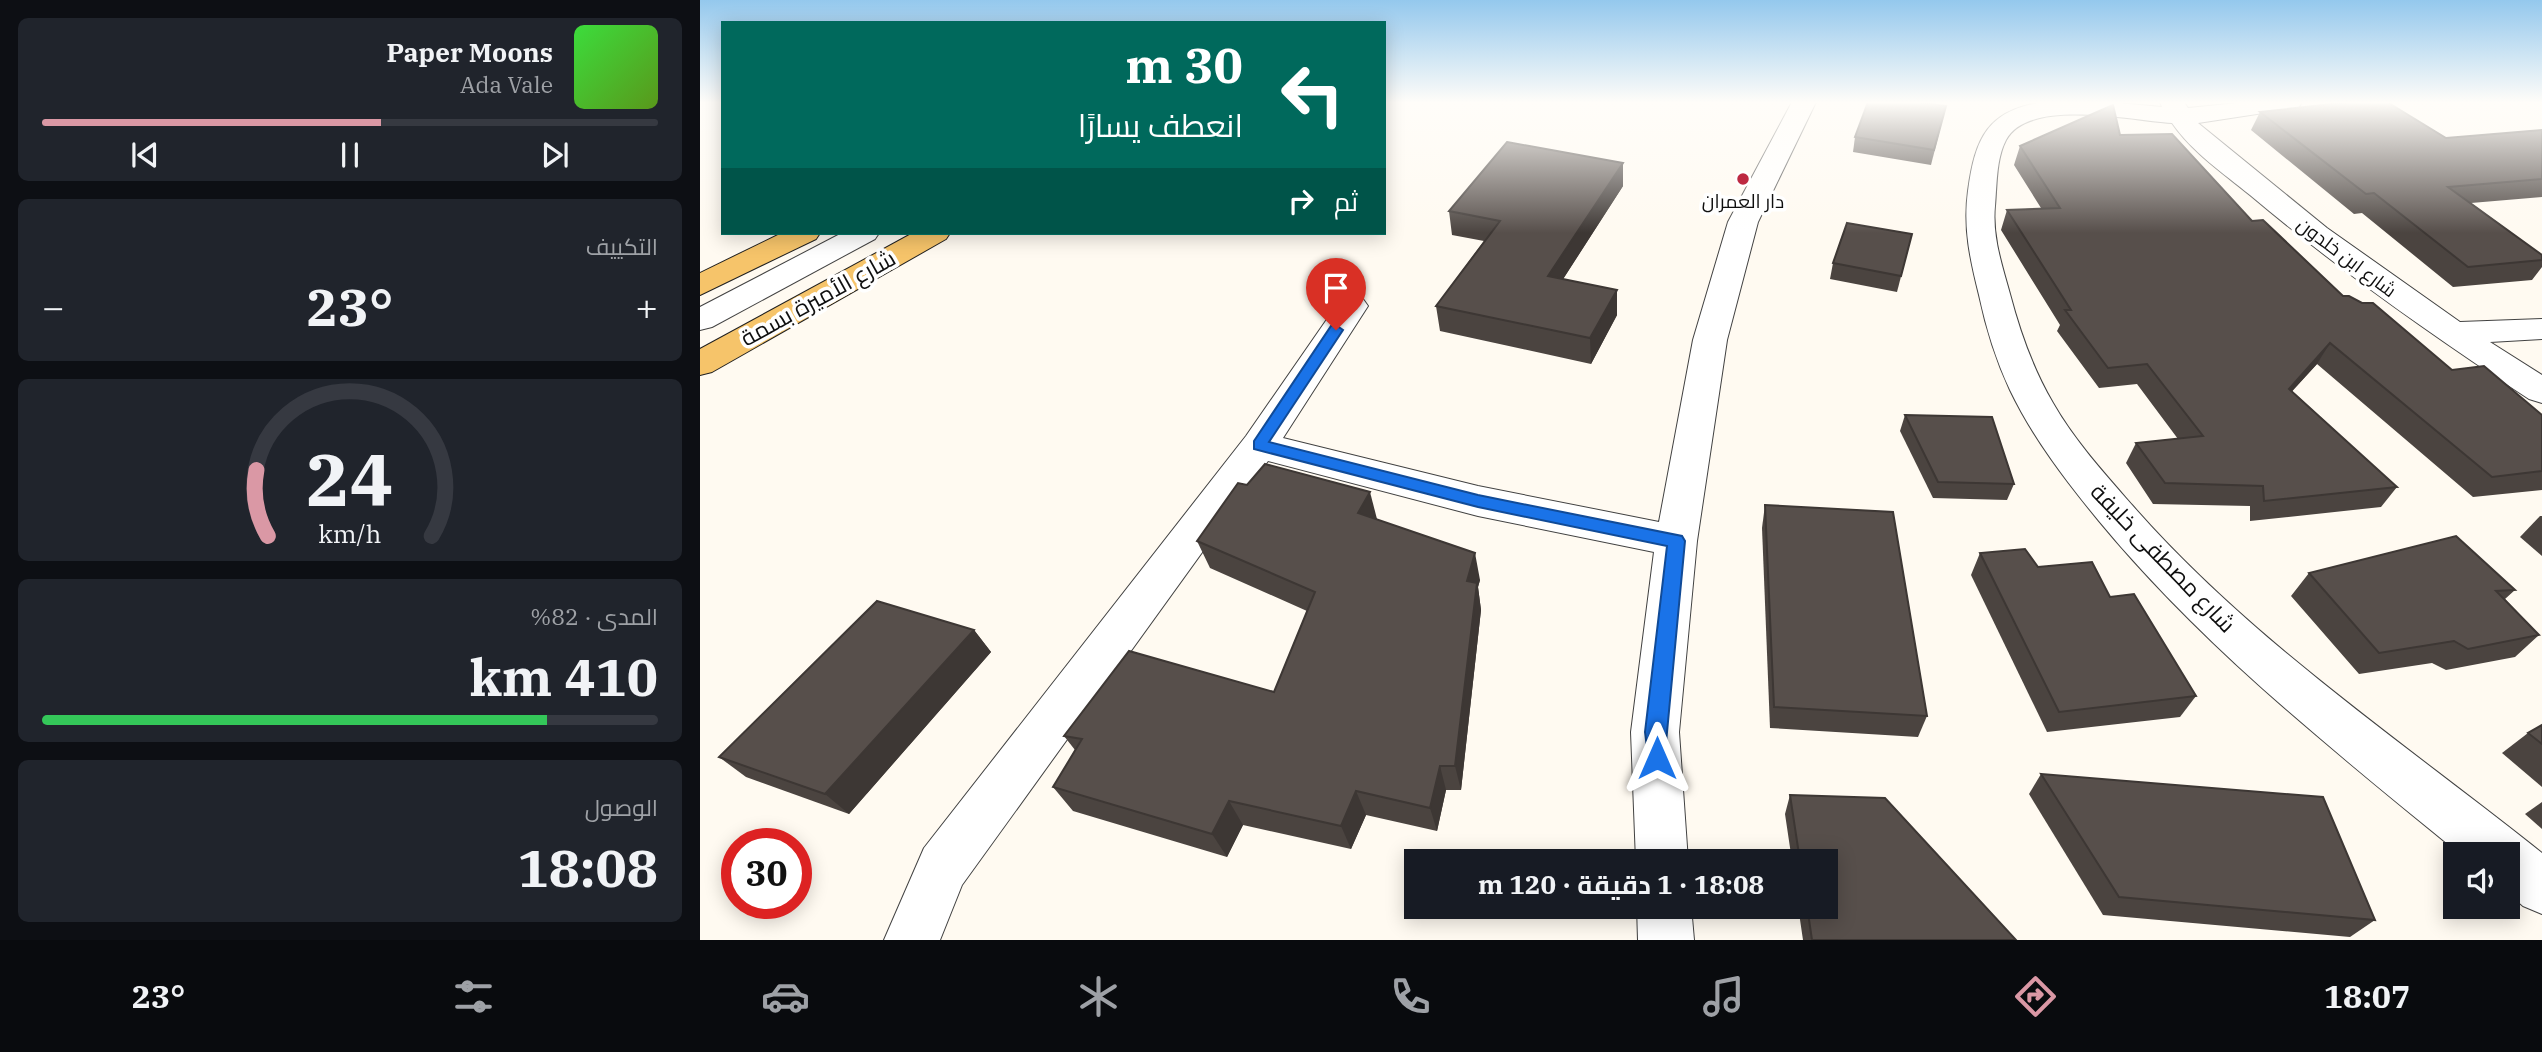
<!DOCTYPE html>
<html lang="ar">
<meta charset="utf-8">
<style>
body{margin:0;font-family:"IBM Plex Serif",Cairo,serif;background:#20242c;color:#f1f3f6;direction:rtl;height:100vh;display:flex;flex-direction:column;font-size:26px;white-space:nowrap}
*{box-sizing:border-box;margin:0}
p{font-size:23px;color:#9ea1a6}
.icon{flex:none;width:38px;height:38px;fill:none;stroke:currentColor;stroke-width:2;stroke-linecap:round;stroke-linejoin:round}
.map{position:relative;flex:1;overflow:hidden;direction:ltr}
.panel{display:flex;flex-direction:column;gap:18px;padding:18px;background:#0d0f14;width:700px}
.panel>*{flex:none}
.banner{position:absolute;left:21px;top:21px;width:665px;height:214px;border-radius:0px;box-shadow:0 4px 18px #0003;direction:rtl;background:#00695c;color:#fff;overflow:hidden}
.tools{position:absolute;left:1743px;top:842px;display:grid;gap:14px}
.tools a{display:grid;place-items:center;width:77px;height:77px;border-radius:0px;background:#171b24;box-shadow:0 4px 18px #0003;font-size:35px}
.speed{position:absolute;left:21px;top:828px;display:flex;gap:14px;font-size:35px;font-weight:700;text-align:center}
.speed>*{display:grid;place-content:center;width:91px;height:91px;border-radius:50%;background:#171b24;box-shadow:0 4px 18px #0003;line-height:1}
.speed .limit{border:10px solid #d22;background:#fff;color:#111}
.pin{position:absolute;display:grid;place-items:center;width:60px;height:60px;color:#fff;margin:-72px -30px;border-radius:50% 50% 50% 0;rotate:-45deg;box-shadow:0 0 7px #0007}
.pin .icon{rotate:45deg}
.me{position:absolute;width:77px;margin:-38px;rotate:0deg;stroke-linejoin:round;filter:drop-shadow(0 0 5px #0008)}
.turn{display:flex;align-items:center;gap:24px;height:147px;padding:0 28px;font-size:32px}
.turn .icon{width:91px;height:91px;stroke-width:2.5}
.turn b{display:block;font-size:49px;line-height:60px}
.then{display:flex;align-items:center;height:66px;padding:0 28px;background:#0003;gap:14px;font-size:26px}
.big{font-size:52px;font-weight:700;line-height:1.1}
.panel .widget{flex:1;display:flex;flex-direction:column;justify-content:center;gap:10px;min-width:0;padding:0 24px;border-radius:10px;background:#20242c}
.panel .dial{align-items:center;gap:0}
.dial svg{height:182px;overflow:visible;fill:none;stroke:#363941;stroke-width:7;stroke-linecap:round;text-anchor:middle}
.dial text{fill:#f1f3f6;stroke:none}
.song{display:flex;align-items:center;gap:21px}
.cover{width:84px;height:84px;border-radius:10px;background:linear-gradient(135deg,hsl(120 70% 55%),hsl(90 70% 35%))}
.played{height:7px;border-radius:4px;background:linear-gradient(90deg,#da98a5 55%,#363941 55%)}
.keys{display:flex;justify-content:space-around;direction:ltr}
.heat{display:flex;justify-content:space-between;align-items:center;font-size:38px;direction:ltr}
.charge{height:10px;border-radius:5px;background:linear-gradient(90deg,#34c759 82%,#363941 0)}
.trip{position:absolute;left:704px;top:849px;width:434px;height:70px;border-radius:0px;background:#171b24;box-shadow:0 4px 18px #0003;font-weight:700;line-height:70px;text-align:center;direction:rtl}
.dock{display:flex;height:112px;justify-content:space-around;align-items:center;background:#090b0e;color:#9ea1a6}
.dock .icon{width:49px;height:49px}
.dock .selected{color:#da98a5}
.dock b{font-size:32px;color:#f1f3f6}
main{display:flex;flex:1;min-height:0}
.map>svg:first-child{display:block}
.lines{fill:none;stroke-linecap:round;stroke-linejoin:round}
.minor-casing{stroke:#424242;stroke-width:2}
.major-casing{stroke:#202020;stroke-width:2}
.minor{fill:#fff;fill-rule:evenodd}
.major{fill:#f6c46a;fill-rule:evenodd}
.wall{fill:#4b4440}
.shaded-wall{fill:#3d3734}
.building{fill:#574f4b;stroke:#3d3734;stroke-width:2}
.route{fill:#1a73e8;stroke:#114b97;stroke-width:2}
.poi-dot{fill:#bd2941;stroke:#fff;stroke-width:2.5}
.labels{text-anchor:middle;stroke-width:7;stroke-linejoin:round;paint-order:stroke}
.far-poi-label{font-size:19px;fill:#0f0f0f;stroke:#fff}
.far-street-label{font-size:19px;fill:#0f0f0f;stroke:#fff}
.street-label{font-size:23px;fill:#0f0f0f;stroke:#fff}
</style>
<main>
<div class="map">
<svg width="1842" height="940" viewBox="0 0 1842 940">
<rect width="100%" height="100%" fill="#fffaf1"/>
<g class="lines">
<defs>
<g id="minor">
<path d="M1092 102H1116L1058 222 1027 340 997 541 979 732 988 861H936L931 732 954 552 778 516 568 461 262 885 240 940H184L224 848 546 436 641 299 652 296 663 299 668 306 583 438 778 486 959 522 993 340 1028 222Z"/>
<path d="M1345 102H1408L1462 107 1460 102H1484L1488 108 1548 102H1602L1599 107 1590 109 1498 123 1627 228 1760 322 1842 319V339L1790 342 1842 375V403L1829 399C1733 336 1639 270 1550 195 1523 173 1492 152 1472 123 1433 121 1329 97 1306 140 1296 159 1297 185 1295 206 1292 236 1302 265 1310 294 1320 332 1333 369 1353 403 1374 440 1404 473 1432 505 1551 641 1703 742 1842 853V914L1823 906 1808 893V854H1760C1633 750 1504 648 1399 521 1366 481 1333 438 1310 390 1296 360 1286 328 1279 295 1270 259 1263 228 1268 191 1275 139 1287 109 1345 102Z"/>
<path d="M142 233H179L175 239 12 327 0 330V307Z"/>
<path d="M937 906H991L994 940H938Z"/>
</g>
<g id="major">
<path d="M82 233H120L116 239 0 295V273Z"/>
<path d="M213 233H250L246 239 12 372 0 375V349Z"/>
</g>
</defs>
<use href="#minor" class="minor-casing"/>
<use href="#major" class="major-casing"/>
<use href="#minor" class="minor"/>
<use href="#major" class="major"/>
</g>
<g class="wall">
<path d="M1246 106 1231 165 1153 152 1155 137Z"/>
<path d="M1560 112 1746 138 1842 130V197L1771 203 1842 255V267L1832 280 1753 287 1662 213 1654 214 1551 130Z"/>
<path d="M1420 135 1552 221 1643 296 1752 370 1842 415V490L1773 497 1617 364 1592 391 1697 487 1681 507 1550 521V506L1453 504 1426 463 1436 443 1478 439 1437 384 1399 388 1357 331 1360 325 1301 230 1307 210 1341 208 1314 165 1320 146Z"/>
<path d="M923 163V186L863 279 917 315 891 364 740 331 736 306 784 241 752 235 749 211Z"/>
<path d="M1212 234 1197 292 1130 279 1133 263Z"/>
<path d="M1205 415 1314 484 1307 500 1233 498 1200 431Z"/>
<path d="M1065 505 1227 716 1218 737 1070 728 1062 528Z"/>
<path d="M1840 516H1842V556L1820 537Z"/>
<path d="M677 519 780 580 778 587 781 610 761 790H746L737 831 666 815 651 849 543 825 527 857 373 811 353 787 375 750 364 736 574 692 607 611 510 568 497 541Z"/>
<path d="M1280 553 1338 567 1410 597 1496 696 1480 717 1347 732 1271 575Z"/>
<path d="M1609 573 1815 590 1805 599 1839 635 1815 657 1746 670 1732 663 1659 674 1591 596Z"/>
<path d="M274 630 291 652 149 814 46 777 19 757Z"/>
<path d="M1842 725V787L1802 753 1828 733Z"/>
<path d="M1341 774 1675 920 1650 937 1403 915 1329 794Z"/>
<path d="M1090 795 1316 940H1103L1098 906H1125V861H1092L1085 814Z"/>
<path d="M1842 802V829L1825 814Z"/>
</g>
<g class="shaded-wall">
<path d="M923 163V186L849 301 848 276Z"/>
<path d="M917 290V315L891 364 890 338Z"/>
<path d="M1630 343 1617 364 1576 409 1589 389Z"/>
<path d="M670 492 677 519 666 540 658 513Z"/>
<path d="M775 553 780 580 778 587 781 610 761 790 755 766 767 581Z"/>
<path d="M274 630 291 652 149 814 125 794Z"/>
<path d="M740 766 746 790 737 831 730 808Z"/>
<path d="M656 791 666 815 651 849 641 826Z"/>
<path d="M529 801 543 825 527 857 512 834Z"/>
</g>
<g class="building">
<path d="M1168 102H1217L1246 106 1234 150 1155 137Z"/>
<path d="M1650 102H1687L1746 138 1842 130V179L1748 187 1842 255V260L1768 267 1674 193 1666 194 1560 112Z"/>
<path d="M1413 105 1420 135 1472 134 1552 221 1563 220 1643 296H1649L1662 303H1673L1752 370 1784 366 1842 415V471L1792 477 1630 343 1589 389 1697 487 1564 501 1563 486 1465 483 1436 443 1503 436 1447 364 1408 368 1365 310H1371L1307 210 1360 208 1320 146Z"/>
<path d="M807 142 923 163 848 276 917 290 890 338 736 306 800 221 749 211Z"/>
<path d="M1147 223 1212 234 1201 276 1133 263Z"/>
<path d="M1205 415 1292 417 1314 484 1238 482Z"/>
<path d="M565 464 670 492 658 513 775 553 767 581 777 583 755 766H740L730 808 656 791 641 826 529 801 512 834 353 787 382 739 364 736 429 651 574 692 615 592 497 541 538 483 547 485Z"/>
<path d="M1065 505 1193 512 1227 716 1074 707Z"/>
<path d="M1756 536 1815 590 1796 591 1839 635 1768 649 1754 641 1679 653 1609 573Z"/>
<path d="M1325 549 1338 567 1392 562 1410 597 1434 594 1496 696 1359 712 1280 553Z"/>
<path d="M177 601 274 630 125 794 19 757Z"/>
<path d="M1842 725V744L1828 733Z"/>
<path d="M1341 774 1623 797 1675 920 1419 897Z"/>
<path d="M1090 795 1185 798 1316 940H1112L1107 906H1125V861H1100Z"/>
</g>
<linearGradient id="sky" x2="0" y2="1"><stop stop-color="#94c8ed"/><stop offset="0.44" stop-color="#fffdf9"/><stop offset="1" stop-color="#fffdf9" stop-opacity="0"/></linearGradient>
<rect width="1842" height="233" fill="url(#sky)"/>
<path class="route" d="M636 325 643 330 569 442 778 495 982 536 985 541 964 764 957 767 949 764 945 732 967 546 778 507 554 449V441L631 326Z"/>
<circle class="poi-dot" cx="1043" cy="179" r="7"/>
<g class="labels">
<g class="far-poi-label">
<text x="1043" y="208">دار العمران</text>
</g>
<g class="far-street-label">
<text transform="translate(1647 257) rotate(37)" y="7">شارع ابن خلدون</text>
</g>
<g class="street-label">
<text transform="translate(118 298) rotate(-29)" y="8">شارع الأميرة بسمة</text>
<text transform="translate(1463 558) rotate(46)" y="8">شارع مصطفى خليفة</text>
</g>
</g>
</svg>
<div class="tools">
<a><svg class="icon" aria-label="sound" viewBox="0 0 24 24"><path d="M4 9h4l5-4v14l-5-4H4zM17 9q2 3 0 6"/></svg></a>
</div>
<div class="speed"><div class="limit">30</div></div>
<div class="pin" style="left:636px;top:330px;background:#d93025"><svg class="icon" aria-label="arrive" viewBox="0 0 24 24"><path d="M6 21V4h12l-3 4 3 4H6"/></svg></div>
<svg class="me" style="left:957px;top:758px" viewBox="-20 -20 40 40"><path d="M0-17L14 15 0 8-14 15z" fill="#1a73e8" stroke="#fff" stroke-width="4"/></svg>
<div class="trip">18:08 · 1 دقيقة · 120 m</div>
<div class="banner">
<div class="turn"><svg class="icon" aria-label="left" viewBox="0 0 24 24"><path d="M17 20v-9H6M10 6l-5 5 5 5"/></svg><div><b>30 m</b>انعطف يسارًا</div></div>
<div class="then">ثم<svg class="icon" aria-label="right" viewBox="0 0 24 24"><path d="M7 20v-9h11M14 6l5 5-5 5"/></svg></div>
</div>
</div>
<section class="panel">
<div class="widget">
<div class="song"><i class="cover"></i><div><b>Paper Moons</b><p>Ada Vale</p></div></div>
<div class="played"></div>
<div class="keys"><svg class="icon" aria-label="previous" viewBox="0 0 24 24"><path d="M18 5L8 12l10 7zM5 5v14"/></svg><svg class="icon" aria-label="pause" viewBox="0 0 24 24"><path d="M8 5v14M16 5v14"/></svg><svg class="icon" aria-label="next" viewBox="0 0 24 24"><path d="M6 5l10 7-10 7zM19 5v14"/></svg></div>
</div>
<div class="widget"><p>التكييف</p>
<div class="heat"><a>−</a><b class="big">23°</b><a>+</a></div>
</div>
<div class="widget dial"><svg viewBox="0 0 100 80">
<path d="M14 69A42 42 0 1 1 86 69"/>
<path d="M14 69A42 42 0 0 1 9 40" stroke="#da98a5"/>
<text x="50" y="56" font-size="32" font-weight="700">24</text>
<text x="50" y="72" font-size="11">km/h</text>
</svg></div>
<div class="widget"><p>المدى · 82%</p><b class="big">410 km</b><div class="charge"></div></div>
<div class="widget"><p>الوصول</p><b class="big">18:08</b></div>
</section>
</main>
<nav class="dock">
<b>18:07</b>
<svg class="icon selected" aria-label="directions" viewBox="0 0 24 24"><path d="M12 3l9 9-9 9-9-9zM9 14v-3h6M13 9l2 2-2 2"/></svg>
<svg class="icon" aria-label="music" viewBox="0 0 24 24"><path d="M9 18V5l10-2v13"/><circle cx="6" cy="18" r="3"/><circle cx="16" cy="16" r="3"/></svg>
<svg class="icon" aria-label="phone" viewBox="0 0 24 24"><path d="M5 4h4l2 5-3 2q2 4 5 5l2-3 5 2v4C11 20 4 13 5 4z"/></svg>
<svg class="icon" aria-label="climate" viewBox="0 0 24 24"><path d="M12 3v18M4 7l16 10M4 17L20 7"/></svg>
<svg class="icon" aria-label="car" viewBox="0 0 24 24"><path d="M5 17H2v-5l4-1 3-4h7l3 4 3 1v5h-3M9 17h6M6 11h13"/><circle cx="7" cy="17" r="2"/><circle cx="17" cy="17" r="2"/></svg>
<svg class="icon" aria-label="filters" viewBox="0 0 24 24"><path d="M4 7h16M4 17h16"/><circle cx="9" cy="7" r="2"/><circle cx="15" cy="17" r="2"/></svg>
<b>23°</b>
</nav>
